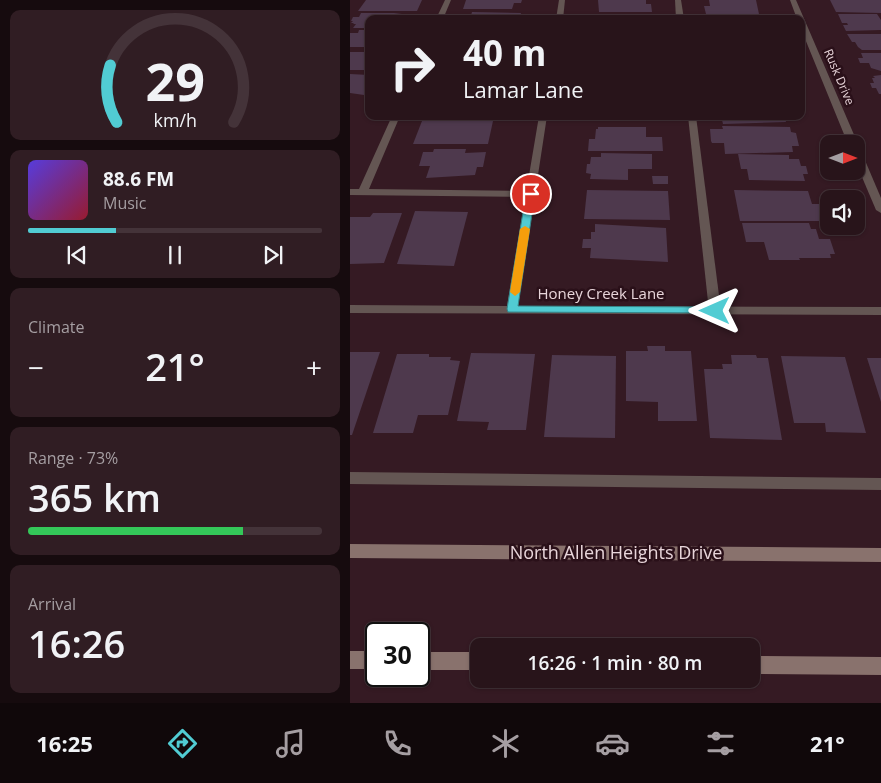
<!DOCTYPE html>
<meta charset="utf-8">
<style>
body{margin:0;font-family:"Open Sans",sans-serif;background:#301d23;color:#f1f3f6;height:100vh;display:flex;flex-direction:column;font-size:19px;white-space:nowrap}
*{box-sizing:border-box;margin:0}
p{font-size:16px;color:#a59ea2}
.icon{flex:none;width:28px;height:28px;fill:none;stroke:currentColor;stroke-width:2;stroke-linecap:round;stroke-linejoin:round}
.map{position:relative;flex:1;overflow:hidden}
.side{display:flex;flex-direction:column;gap:10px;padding:10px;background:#160b0e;width:350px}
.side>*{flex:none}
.hud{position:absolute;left:15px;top:15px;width:440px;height:105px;border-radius:10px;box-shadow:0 1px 4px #0004,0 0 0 1px #443339;background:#28141a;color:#f1f3f6;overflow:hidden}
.needle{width:32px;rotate:90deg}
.buttons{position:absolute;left:470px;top:135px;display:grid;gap:10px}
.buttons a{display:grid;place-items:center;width:45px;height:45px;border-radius:10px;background:#28141a;box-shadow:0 1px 4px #0004,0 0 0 1px #443339;font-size:25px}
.speed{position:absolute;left:15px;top:622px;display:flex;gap:10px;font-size:25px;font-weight:700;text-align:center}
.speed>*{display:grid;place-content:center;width:65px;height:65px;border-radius:50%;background:#28141a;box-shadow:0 1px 4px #0004,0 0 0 1px #443339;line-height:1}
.speed .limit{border:2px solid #111;border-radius:8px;background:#fff;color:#111}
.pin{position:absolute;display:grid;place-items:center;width:42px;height:42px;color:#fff;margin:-21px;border:2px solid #fff;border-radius:50%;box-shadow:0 1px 5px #0007}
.me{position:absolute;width:55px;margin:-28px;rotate:270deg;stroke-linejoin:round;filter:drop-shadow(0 0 4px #0008)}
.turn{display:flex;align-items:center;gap:18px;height:105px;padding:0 15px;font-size:22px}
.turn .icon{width:65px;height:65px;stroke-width:2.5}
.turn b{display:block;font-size:35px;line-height:42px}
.big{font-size:38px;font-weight:600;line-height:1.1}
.side .card{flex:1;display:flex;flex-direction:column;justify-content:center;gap:8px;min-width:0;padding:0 18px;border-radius:10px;background:#301d23}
.side .dial{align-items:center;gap:0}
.dial svg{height:130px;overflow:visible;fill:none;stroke:#443339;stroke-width:7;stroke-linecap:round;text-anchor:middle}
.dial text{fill:#f1f3f6;stroke:none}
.song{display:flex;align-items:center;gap:15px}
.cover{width:60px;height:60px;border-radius:8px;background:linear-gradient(135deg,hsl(250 70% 55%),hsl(350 70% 35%))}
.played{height:5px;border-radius:2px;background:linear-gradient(90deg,#51ccd3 30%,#443339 30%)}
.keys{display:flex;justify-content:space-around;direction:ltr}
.heat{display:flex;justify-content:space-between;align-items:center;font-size:28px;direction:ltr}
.charge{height:8px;border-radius:4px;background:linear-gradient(90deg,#34c759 73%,#443339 0)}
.trip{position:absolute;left:120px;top:638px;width:290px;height:50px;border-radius:10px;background:#28141a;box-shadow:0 1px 4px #0004,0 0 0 1px #443339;font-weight:600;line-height:50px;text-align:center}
.dock{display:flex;height:80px;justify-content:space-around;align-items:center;background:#10080a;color:#a59ea2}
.dock .icon{width:35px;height:35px}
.dock .selected{color:#51ccd3}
.dock b{font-size:22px;color:#f1f3f6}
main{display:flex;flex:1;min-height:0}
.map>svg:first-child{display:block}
.building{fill:#4e394d}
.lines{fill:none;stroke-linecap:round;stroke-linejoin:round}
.service{fill:#645653;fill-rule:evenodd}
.minor{fill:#645653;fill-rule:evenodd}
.secondary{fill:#89726d;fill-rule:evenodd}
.route{fill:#51ccd3;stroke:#358589}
.slow{fill:#f59e0b}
.labels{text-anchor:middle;stroke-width:5;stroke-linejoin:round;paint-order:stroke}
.far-street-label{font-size:12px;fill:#e8d5da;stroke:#2a1019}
.street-label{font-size:15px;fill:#e8d5da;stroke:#2a1019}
.near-street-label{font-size:18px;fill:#e8d5da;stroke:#2a1019}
</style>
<main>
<section class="side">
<div class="card dial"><svg viewBox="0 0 100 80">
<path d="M14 69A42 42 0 1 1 86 69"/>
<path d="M14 69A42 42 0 0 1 10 34" stroke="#51ccd3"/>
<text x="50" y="56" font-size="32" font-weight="700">29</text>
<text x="50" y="72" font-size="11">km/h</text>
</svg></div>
<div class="card">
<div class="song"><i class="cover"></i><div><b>88.6 FM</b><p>Music</p></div></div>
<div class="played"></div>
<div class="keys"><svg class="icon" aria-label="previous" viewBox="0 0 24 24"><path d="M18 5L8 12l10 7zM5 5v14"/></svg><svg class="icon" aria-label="pause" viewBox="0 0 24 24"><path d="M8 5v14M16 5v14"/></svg><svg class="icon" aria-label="next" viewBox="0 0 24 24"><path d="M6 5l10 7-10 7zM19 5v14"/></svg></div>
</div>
<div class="card"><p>Climate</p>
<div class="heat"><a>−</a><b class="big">21°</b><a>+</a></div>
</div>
<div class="card"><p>Range · 73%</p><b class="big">365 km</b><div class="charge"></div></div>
<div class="card"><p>Arrival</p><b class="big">16:26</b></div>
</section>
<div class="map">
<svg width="531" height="703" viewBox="0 0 531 703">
<rect width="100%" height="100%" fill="#351a23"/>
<g class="building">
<path d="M16 0H72L67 11H8Z"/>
<path d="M116 0H172L171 3H164L162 9H113Z"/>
<path d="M248 0H296V4H301L302 12H249Z"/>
<path d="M359 0H406L409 14H356L354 6H360Z"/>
<path d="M480 0H531V13L486 12Z"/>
<path d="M122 12 171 13 170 19H120Z"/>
<path d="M11 13H44L60 15 58 19H19V28H3L6 24H3L4 23H1L3 21H1L3 17H9Z"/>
<path d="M488 14H527L531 20V30L496 31 493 25H498L497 23H492Z"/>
<rect x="245" y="15" width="58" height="4"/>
<path d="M9 30H19V47H0V33H8Z"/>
<path d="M497 34H531V50H512L508 47 505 42H502Z"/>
<rect x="0" y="52" width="19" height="18"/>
<path d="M511 53H531V71L521 68 519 63H510L508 58H513Z"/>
<path d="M0 74 19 75V86L14 95 0 93Z"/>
<path d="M531 75V94H529L526 88H522L520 83H524L522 78H525L523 76Z"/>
<rect x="245" y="116" width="63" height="5"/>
<path d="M371 116H434L436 122 373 124Z"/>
<path d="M72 121H143L138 144H63Z"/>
<path d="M372 126 440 127 441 132 446 133 449 146H442L443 152 375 154 374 143H362L361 141 360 129H373Z"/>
<path d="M248 127H296V137H312L313 151H238L239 139H245L246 129H248Z"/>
<path d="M84 149H116L115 153 136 152 133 167H127L125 175 76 178 80 166H69L73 152H83Z"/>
<path d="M251 153 302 154V169H278V180L240 179 241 174 236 173 237 164H240L241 157H251Z"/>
<path d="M388 154 439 155V159H449L451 166H456L458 174H453L455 181 399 180 397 169H391Z"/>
<path d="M302 176H318V184H303Z"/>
<path d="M237 190 318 191 320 220 234 219Z"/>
<path d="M384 190 458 191 462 204H471L475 221H390Z"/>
<path d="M65 211 118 212 104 266 47 264Z"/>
<path d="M23 213H52L34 263 0 264V217H20Z"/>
<path d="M392 223H459L461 229H466L469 239H480L485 254H480L481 258H449L450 260H419L414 242H396Z"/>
<path d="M245 224 316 228 318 262 240 258 241 248H232L233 239H241V232H245Z"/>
<path d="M297 346H315V351H341L347 421H308V402L276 401V351H298Z"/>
<path d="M0 352H30L2 435H0Z"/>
<path d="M121 353 185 354 176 430H137L139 422 107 421Z"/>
<path d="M47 354H79V357H101L100 360 110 361 98 415H68L63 433H23Z"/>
<path d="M202 355 266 356 265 438 194 437Z"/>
<path d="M381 355H406L407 358H418L432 440 360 438 354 369H373L372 364H382Z"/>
<path d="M431 356 495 357 516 433 476 432 475 423H444Z"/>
<path d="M517 358H531V402Z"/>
</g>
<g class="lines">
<g class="service">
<path d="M95 0H101L93 19H86Z"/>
<path d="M325 0H331L334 19H326Z"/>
<path d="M42 116H50L19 189 181 191 186 194 181 197 0 195V189H9Z"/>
<path d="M338 116H346L371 311 365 315 359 311Z"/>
<path d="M0 472 531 478V490L0 484Z"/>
</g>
<g class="minor">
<path d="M209 0H215L213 19H206Z"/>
<path d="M440 0H446L508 144 506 146V144H498L451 29V19H447Z"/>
<path d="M189 116H197L168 306 531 307V315L0 313V305L157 306Z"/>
<path d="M506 148 511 151 531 198V213L526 210 506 163Z"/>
</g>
<g class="secondary">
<path d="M0 544 531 548V562L0 558Z"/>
<rect x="0" y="651" width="26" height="18"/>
<rect x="69" y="652" width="60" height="18"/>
<path d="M401 656 531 657V675L401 674Z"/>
</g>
</g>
<path class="route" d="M181 191 185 194 168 306 365 307 369 308 371 311 369 313 158 312 157 309 176 194Z"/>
<path class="slow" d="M175 226 180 229 170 292 165 296 160 292 170 229Z"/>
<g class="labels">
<g class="far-street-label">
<text transform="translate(489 77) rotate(67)" y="4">Rusk Drive</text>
</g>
<g class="street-label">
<text x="251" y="299">Honey Creek Lane</text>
</g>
<g class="near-street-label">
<text x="266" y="559">North Allen Heights Drive</text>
</g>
</g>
</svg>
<div class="buttons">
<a><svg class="needle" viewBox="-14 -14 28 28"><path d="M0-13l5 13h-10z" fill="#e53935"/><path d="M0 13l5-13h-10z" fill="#a59ea2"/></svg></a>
<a><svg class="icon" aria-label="sound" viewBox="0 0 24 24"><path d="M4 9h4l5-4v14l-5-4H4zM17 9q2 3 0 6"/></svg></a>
</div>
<div class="speed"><div class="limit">30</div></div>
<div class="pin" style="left:181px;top:194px;background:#d93025"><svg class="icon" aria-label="arrive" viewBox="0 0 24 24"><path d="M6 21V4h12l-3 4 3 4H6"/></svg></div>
<svg class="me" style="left:365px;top:311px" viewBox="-20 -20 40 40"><path d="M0-17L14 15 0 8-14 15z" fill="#51ccd3" stroke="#fff" stroke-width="4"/></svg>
<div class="trip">16:26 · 1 min · 80 m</div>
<div class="hud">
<div class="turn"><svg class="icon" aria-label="right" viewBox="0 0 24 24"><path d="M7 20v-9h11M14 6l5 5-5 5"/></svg><div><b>40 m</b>Lamar Lane</div></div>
</div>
</div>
</main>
<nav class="dock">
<b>16:25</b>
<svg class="icon selected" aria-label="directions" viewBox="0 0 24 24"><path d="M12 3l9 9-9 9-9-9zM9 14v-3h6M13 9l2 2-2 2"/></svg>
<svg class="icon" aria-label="music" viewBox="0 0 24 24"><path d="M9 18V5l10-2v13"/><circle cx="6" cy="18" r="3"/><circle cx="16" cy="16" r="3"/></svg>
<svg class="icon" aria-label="phone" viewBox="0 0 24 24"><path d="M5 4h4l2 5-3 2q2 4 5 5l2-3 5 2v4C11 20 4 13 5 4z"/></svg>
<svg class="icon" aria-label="climate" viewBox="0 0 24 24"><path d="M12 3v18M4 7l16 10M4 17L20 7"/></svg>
<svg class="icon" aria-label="car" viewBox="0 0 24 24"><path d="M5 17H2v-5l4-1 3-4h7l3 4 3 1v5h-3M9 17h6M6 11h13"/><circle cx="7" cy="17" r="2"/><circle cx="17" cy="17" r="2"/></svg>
<svg class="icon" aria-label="filters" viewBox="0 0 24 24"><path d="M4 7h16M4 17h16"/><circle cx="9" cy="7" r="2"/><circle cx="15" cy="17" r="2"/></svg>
<b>21°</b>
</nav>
